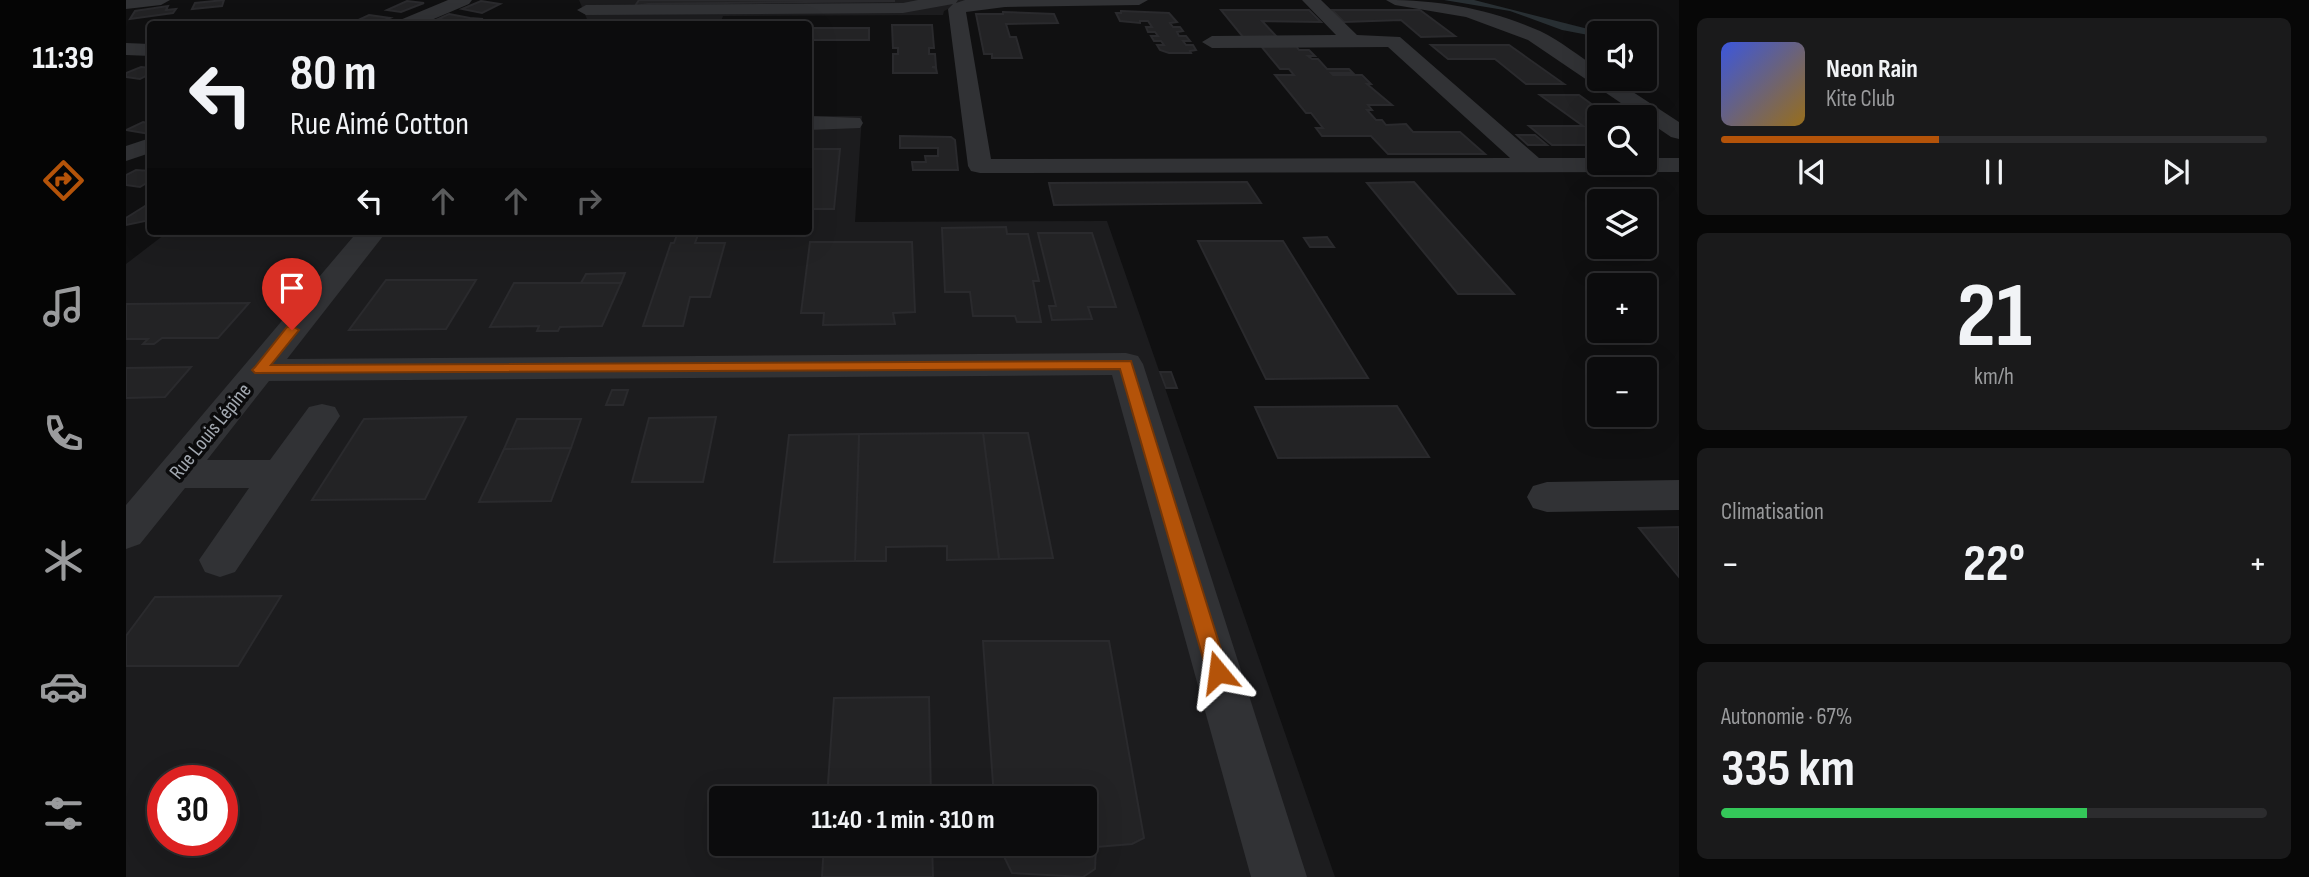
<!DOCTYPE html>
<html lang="fr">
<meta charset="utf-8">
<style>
body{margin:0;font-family:"Sofia Sans Condensed",sans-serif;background:#1a1a1b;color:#f1f3f6;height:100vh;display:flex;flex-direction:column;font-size:26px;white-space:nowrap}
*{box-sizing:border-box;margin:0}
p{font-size:23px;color:#9a9b9d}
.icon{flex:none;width:38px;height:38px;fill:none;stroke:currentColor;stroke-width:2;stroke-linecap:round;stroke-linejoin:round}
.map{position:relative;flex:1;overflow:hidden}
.sheet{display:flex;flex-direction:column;gap:18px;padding:18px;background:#070707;width:630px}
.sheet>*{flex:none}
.hud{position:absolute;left:21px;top:21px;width:665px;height:214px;border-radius:7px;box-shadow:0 7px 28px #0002,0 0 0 2px #2c2c2e;background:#0c0c0d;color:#f1f3f6;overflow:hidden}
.buttons{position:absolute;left:1461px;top:21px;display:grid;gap:14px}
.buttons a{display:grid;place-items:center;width:70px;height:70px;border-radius:7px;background:#0c0c0d;box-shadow:0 7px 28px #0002,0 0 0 2px #2c2c2e;font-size:35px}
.speed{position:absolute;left:21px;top:765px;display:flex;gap:14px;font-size:35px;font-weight:700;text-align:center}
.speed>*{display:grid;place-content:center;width:91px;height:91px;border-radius:50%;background:#0c0c0d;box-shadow:0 7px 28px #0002,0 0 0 2px #2c2c2e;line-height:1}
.speed .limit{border:10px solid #d22;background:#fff;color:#111}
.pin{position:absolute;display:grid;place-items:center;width:60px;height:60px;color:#fff;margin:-72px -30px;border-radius:50% 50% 50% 0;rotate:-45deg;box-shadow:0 0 7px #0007}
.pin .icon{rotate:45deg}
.me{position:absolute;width:77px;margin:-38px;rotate:344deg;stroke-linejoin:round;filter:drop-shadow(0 0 5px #0008)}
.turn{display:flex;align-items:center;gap:24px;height:147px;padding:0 28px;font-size:32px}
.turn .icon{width:91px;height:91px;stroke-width:2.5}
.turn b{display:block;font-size:49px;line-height:60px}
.lanes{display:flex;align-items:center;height:66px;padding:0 28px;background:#0003;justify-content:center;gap:35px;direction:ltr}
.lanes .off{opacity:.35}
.big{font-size:52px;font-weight:700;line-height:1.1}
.sheet .card{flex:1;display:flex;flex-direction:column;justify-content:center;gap:10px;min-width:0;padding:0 24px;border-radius:10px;background:#1a1a1b}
.sheet .dial{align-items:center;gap:0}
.dial b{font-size:91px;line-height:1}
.song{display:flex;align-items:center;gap:21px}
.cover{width:84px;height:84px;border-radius:10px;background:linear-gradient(135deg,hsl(230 70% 55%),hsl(40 70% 35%))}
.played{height:7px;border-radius:4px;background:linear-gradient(90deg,#b45309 40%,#2c2c2e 40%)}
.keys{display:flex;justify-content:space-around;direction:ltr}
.heat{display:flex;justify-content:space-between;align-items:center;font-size:38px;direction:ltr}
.charge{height:10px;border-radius:5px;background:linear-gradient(90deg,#34c759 67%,#2c2c2e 0)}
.trip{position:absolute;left:583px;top:786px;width:388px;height:70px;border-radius:7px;background:#0c0c0d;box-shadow:0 7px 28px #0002,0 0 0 2px #2c2c2e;font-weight:700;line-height:70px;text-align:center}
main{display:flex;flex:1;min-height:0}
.dock{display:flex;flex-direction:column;width:126px;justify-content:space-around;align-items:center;background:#050505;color:#9a9b9d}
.dock .icon{width:49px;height:49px}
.dock .current{color:#b45309}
.dock b{font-size:32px;color:#f1f3f6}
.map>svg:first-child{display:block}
.built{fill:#1c1c1e;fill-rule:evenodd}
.water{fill:#282f33}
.building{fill:#232325;stroke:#2a2a2d;stroke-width:2}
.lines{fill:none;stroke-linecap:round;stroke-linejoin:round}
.minor{fill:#313235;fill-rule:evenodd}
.route{fill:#b45309;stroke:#753606;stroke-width:2}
.labels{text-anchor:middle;stroke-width:7;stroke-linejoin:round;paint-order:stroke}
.street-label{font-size:21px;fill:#a2a8b0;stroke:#0b0b0c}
</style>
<main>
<nav class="dock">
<b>11:39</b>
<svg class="icon current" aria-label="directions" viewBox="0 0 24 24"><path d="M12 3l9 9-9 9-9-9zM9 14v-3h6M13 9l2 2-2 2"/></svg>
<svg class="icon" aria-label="music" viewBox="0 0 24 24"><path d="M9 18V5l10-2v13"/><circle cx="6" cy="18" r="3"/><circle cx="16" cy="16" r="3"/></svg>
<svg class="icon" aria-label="phone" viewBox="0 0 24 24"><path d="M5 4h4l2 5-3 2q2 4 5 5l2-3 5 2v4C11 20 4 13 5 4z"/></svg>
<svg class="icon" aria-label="climate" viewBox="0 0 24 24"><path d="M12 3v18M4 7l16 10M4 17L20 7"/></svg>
<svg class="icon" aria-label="car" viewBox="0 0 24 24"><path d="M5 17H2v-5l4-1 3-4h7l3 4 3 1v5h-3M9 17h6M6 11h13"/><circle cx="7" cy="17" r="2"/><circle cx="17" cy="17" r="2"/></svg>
<svg class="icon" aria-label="filters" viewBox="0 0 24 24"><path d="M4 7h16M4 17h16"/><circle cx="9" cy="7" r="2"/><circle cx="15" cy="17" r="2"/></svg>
</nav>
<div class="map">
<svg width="1553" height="877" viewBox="0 0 1553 877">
<rect width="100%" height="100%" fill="#101011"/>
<g class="built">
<path d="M453 0H860L832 4 818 11 817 15 597 16 594 24H463Z"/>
<path d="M683 116H736L729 222 981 221 1209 877H0V264L43 231H682ZM37 780H96V840H37ZM595 798H959V844H595Z"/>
</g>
<path class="water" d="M1318 0H1348L1478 33H1474L1473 37 1436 30 1384 11Z"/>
<g class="building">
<path d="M98 0 96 6 66 9 69 3Z"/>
<path d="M513 0H768V1L522 4 509 6Z"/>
<path d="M281 1 298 3 275 12 261 10Z"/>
<path d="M355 1 374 4 356 13 336 9Z"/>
<path d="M42 6 40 10 50 9 47 13 4 19 9 11Z"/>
<path d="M1095 10H1183L1195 22 1136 21 1151 37H1117Z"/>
<path d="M1206 10H1294L1329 36 1295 37 1275 20 1218 22Z"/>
<path d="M995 11 1043 13 1051 22 1044 23 1047 27H1054L1057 31 1051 32 1053 36H1060L1064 41H1057L1060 45H1067L1070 50 1064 51 1065 53H1043L1034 50 1031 45H1038L1035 41H1028L1025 36H1032L1029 32H1022L1020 27H1026L1022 21H1014V23L994 21 990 13H995Z"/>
<path d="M877 12 928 14 932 23 880 24 884 37H890L896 58H866V54H858L850 14H877Z"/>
<path d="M323 14 344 18 357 19 345 24H315L319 20 312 19Z"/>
<path d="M243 15 264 18 249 24H224Z"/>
<path d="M766 25H806L808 48H803V54H809L810 67H806L810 68 811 73H767V54H772V48H767Z"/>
<rect x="682" y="28" width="61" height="12"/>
<path d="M1305 45H1383L1438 84H1400L1369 59H1322Z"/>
<path d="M1135 46H1170L1173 50H1183L1189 56H1182L1186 59H1192L1201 69H1223L1227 73H1205L1207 75H1236L1245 84H1241L1266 105H1242L1246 110H1241L1250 120H1256L1260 125 1280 124 1287 132H1334L1359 154H1262L1245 136H1196L1190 128H1197L1185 113H1180L1149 75H1168L1163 69H1154Z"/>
<path d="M15 67 24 68V74L14 79 0 77V73Z"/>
<path d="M1414 95H1453L1482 116 1474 117V145H1426L1403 126H1457Z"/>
<path d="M17 122 24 124V134L0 130Z"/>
<path d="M1391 135H1409L1421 145H1402Z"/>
<path d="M774 136 825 137 829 140 832 170H787L786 162H800L799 156H812V148H774Z"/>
<path d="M682 149H714L708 209H682Z"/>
<path d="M10 170 24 171V181L14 187 0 185V175Z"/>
<path d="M1121 182 1135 203 928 205 923 183Z"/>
<path d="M1288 182 1388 294H1332L1241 183Z"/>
<path d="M24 203V220L0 225V218Z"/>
<path d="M880 227 881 234H902L913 281H907L915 322H891L889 316H847L844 292H819L816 228Z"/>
<path d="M552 232H573L569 243H599L584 297H564L557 326H517L545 243H548Z"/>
<path d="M912 233H966L990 307H962L966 319 926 320 923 306H930Z"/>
<path d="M1201 237 1208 247H1184L1178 238Z"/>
<path d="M1072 241H1157L1242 378 1140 379Z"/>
<path d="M684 242H786L789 312 767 313 769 324 697 325 698 313H675Z"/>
<path d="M499 273 495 283H455L460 274Z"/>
<path d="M260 280H350L320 329 223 330Z"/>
<path d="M388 283H495L476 326 434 327 432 331H411L413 326 364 327Z"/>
<path d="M123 303 92 338H36L28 344H17L22 339H0V304Z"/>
<path d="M65 367 39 397 0 398V368Z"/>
<path d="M1034 372H1045L1051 388H1040Z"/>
<path d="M486 390H502L497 405H480Z"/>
<path d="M1271 406 1303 457 1152 458 1129 407Z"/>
<path d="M340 417 299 499 186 500 238 419Z"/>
<path d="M590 417 577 482H506L523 418Z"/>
<path d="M391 419H455L445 448 378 449Z"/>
<path d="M857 433H902L927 558 873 559Z"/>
<path d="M857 433 873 559 821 560V546L760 547V561H729L733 434Z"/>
<path d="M733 434 729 561 648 562 663 435Z"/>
<path d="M445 448 425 501 353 502 378 449Z"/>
<path d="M1553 527V577L1513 528Z"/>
<path d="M155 596 112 666H0V636L29 597Z"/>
<path d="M857 641H983L1018 838 1006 844 970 847 969 869 957 877 886 873 872 844H959V798H868Z"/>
<path d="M803 697 805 798H701L708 698Z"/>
<path d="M698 844H806L807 877H696Z"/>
</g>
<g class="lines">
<g class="minor">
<path d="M0 0H44L35 5 0 9Z"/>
<path d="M322 0H346L343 4 296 24H272L274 20Z"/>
<path d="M792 0H832L830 3 839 0H1022L1013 5 879 7 840 12 865 159 1384 158 1262 47 1086 48 1076 42 1086 36 1210 35 1176 0H1195L1231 35 1274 37 1413 158H1474V163H1519V158H1553V172L854 173 845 171 842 166 822 9 827 4 777 13 460 15 451 10 460 5 777 3Z"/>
<path d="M1260 0C1315 0 1364 9 1414 31 1435 41 1454 57 1474 70V79H1487L1553 122V139L1545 137 1402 40 1340 17 1269 5Z"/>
<path d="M0 43 24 44V56L0 55Z"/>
<path d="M682 116 734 118 737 123 734 128 682 130Z"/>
<path d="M24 138V153L0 161V146Z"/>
<path d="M232 231H261L161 359 1000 353 1012 356 1017 364 1181 877H1125L986 375 143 381 81 460H144L183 407 196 404 209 407 214 416 109 572 94 577 79 572 73 560 123 488H59L14 544 0 549V505Z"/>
<path d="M1553 480V510L1421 512 1407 508 1401 497 1407 486 1421 482Z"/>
</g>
</g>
<path class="route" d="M166 326 173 330 145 365 1005 361 1102 672 1099 678 1092 681 1084 678 1081 672 994 369 129 373 126 370 129 367 161 327Z"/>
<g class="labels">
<g class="street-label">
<text transform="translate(84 431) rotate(-51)" y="7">Rue Louis Lépine</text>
</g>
</g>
</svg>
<div class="buttons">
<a><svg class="icon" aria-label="sound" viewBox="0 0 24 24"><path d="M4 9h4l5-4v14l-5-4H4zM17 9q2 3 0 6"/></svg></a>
<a><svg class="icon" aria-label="search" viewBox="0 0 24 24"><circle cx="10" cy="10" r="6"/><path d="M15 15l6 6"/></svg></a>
<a><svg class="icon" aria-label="layers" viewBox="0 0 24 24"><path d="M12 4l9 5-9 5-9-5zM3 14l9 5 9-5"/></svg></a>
<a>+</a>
<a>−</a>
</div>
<div class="speed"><div class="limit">30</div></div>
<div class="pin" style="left:166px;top:330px;background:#d93025"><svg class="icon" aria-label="arrive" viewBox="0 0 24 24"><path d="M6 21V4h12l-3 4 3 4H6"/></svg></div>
<svg class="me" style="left:1092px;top:672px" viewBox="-20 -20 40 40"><path d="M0-17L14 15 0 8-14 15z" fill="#b45309" stroke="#fff" stroke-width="4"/></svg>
<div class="trip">11:40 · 1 min · 310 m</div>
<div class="hud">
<div class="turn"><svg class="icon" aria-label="left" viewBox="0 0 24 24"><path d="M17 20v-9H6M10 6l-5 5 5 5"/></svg><div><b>80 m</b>Rue Aimé Cotton</div></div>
<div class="lanes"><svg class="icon" aria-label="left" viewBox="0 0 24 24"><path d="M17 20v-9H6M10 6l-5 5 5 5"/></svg><svg class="icon off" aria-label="ahead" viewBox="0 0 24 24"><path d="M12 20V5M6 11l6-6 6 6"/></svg><svg class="icon off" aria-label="ahead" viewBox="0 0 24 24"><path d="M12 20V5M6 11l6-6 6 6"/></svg><svg class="icon off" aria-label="right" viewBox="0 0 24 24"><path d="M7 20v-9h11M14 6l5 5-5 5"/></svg></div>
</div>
</div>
<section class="sheet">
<div class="card">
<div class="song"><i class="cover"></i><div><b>Neon Rain</b><p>Kite Club</p></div></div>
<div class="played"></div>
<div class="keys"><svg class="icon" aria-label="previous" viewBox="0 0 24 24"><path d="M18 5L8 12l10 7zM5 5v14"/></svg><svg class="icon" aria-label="pause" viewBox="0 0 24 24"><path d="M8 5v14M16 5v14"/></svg><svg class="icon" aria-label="next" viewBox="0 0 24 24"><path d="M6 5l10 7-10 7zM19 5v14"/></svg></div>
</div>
<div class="card dial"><b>21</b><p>km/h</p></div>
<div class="card"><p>Climatisation</p>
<div class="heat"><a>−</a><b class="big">22°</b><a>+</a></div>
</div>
<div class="card"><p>Autonomie · 67%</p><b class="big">335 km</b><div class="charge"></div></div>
</section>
</main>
